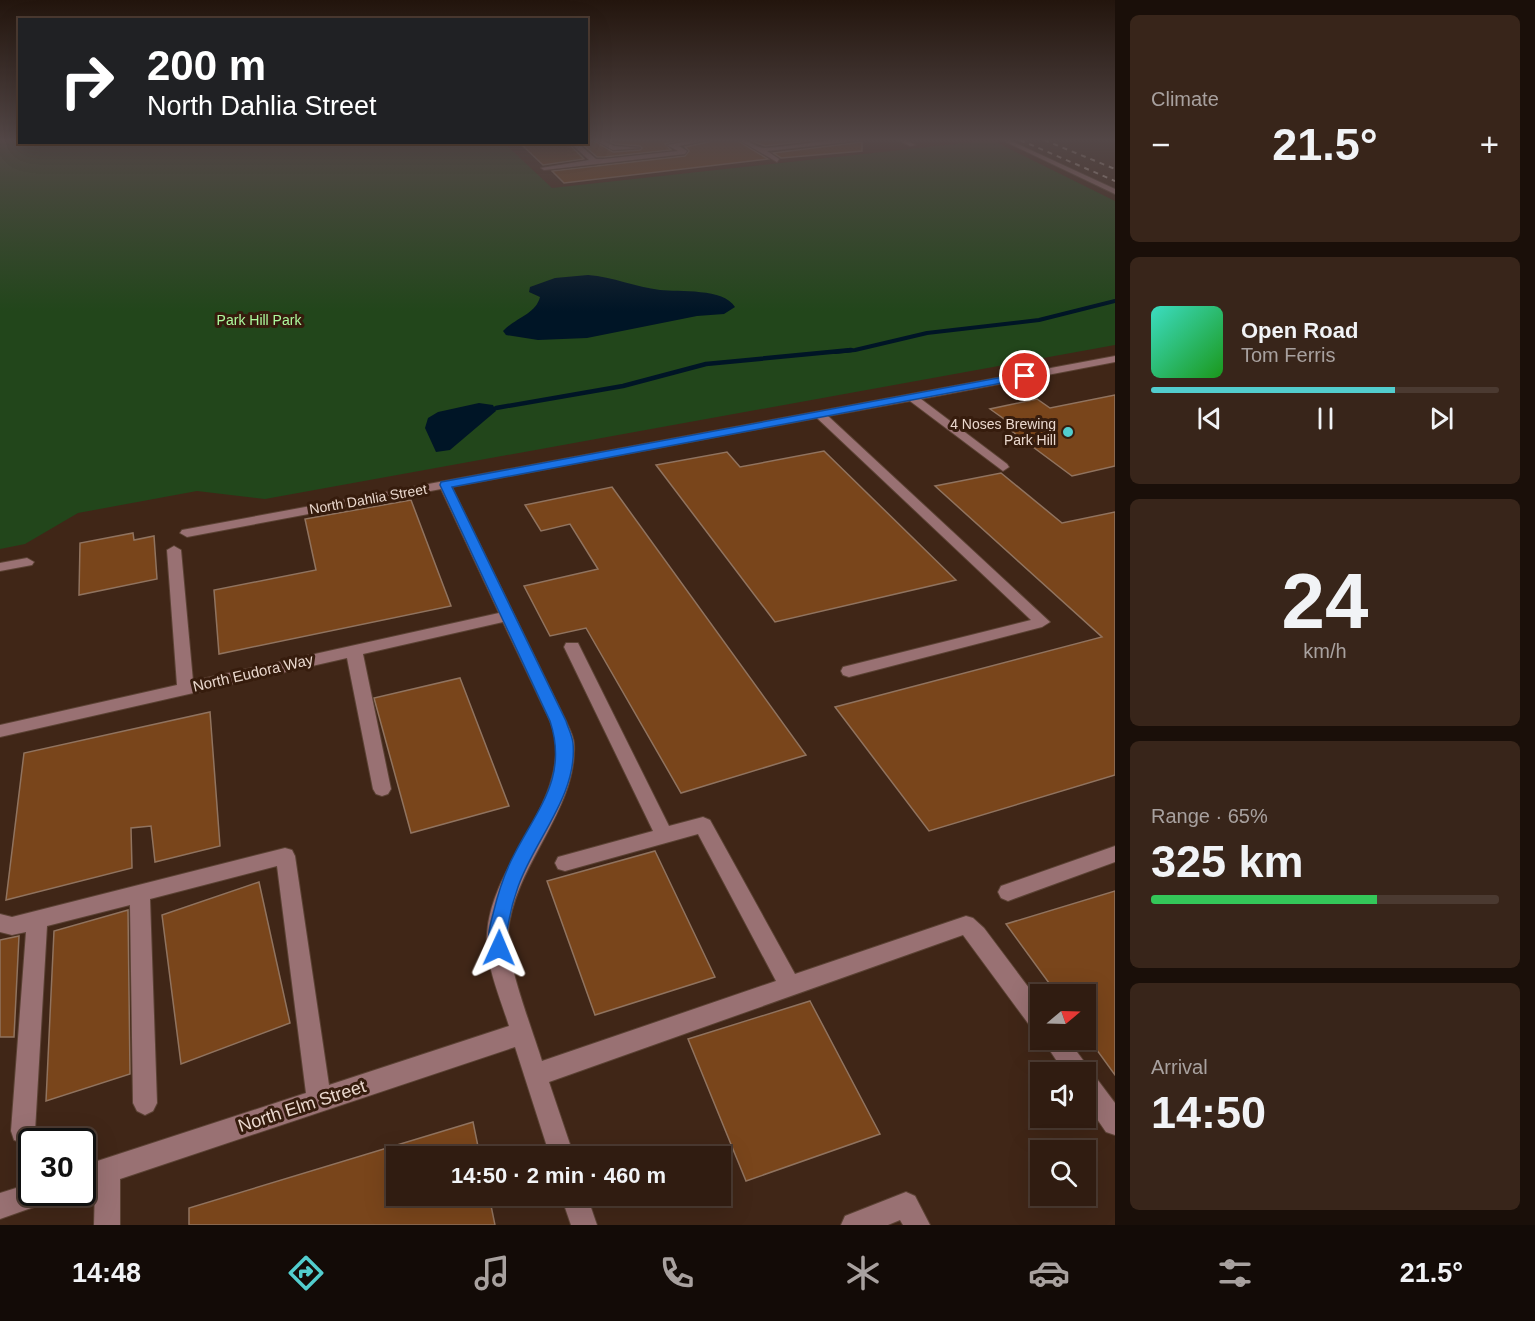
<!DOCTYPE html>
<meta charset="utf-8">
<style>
body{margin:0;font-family:Arial,sans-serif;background:#38251a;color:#f1f3f6;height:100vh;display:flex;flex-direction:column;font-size:22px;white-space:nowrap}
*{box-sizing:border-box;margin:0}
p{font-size:20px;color:#a8a19f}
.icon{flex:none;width:33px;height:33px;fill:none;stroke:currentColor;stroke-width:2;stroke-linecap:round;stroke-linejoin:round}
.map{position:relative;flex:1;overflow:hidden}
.sheet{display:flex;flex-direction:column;gap:15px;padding:15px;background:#1a0f09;width:420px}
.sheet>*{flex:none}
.top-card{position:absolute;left:18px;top:18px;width:570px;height:126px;border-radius:0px;box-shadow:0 6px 24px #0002,0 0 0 2px #4b3a31;background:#202124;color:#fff;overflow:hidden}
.needle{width:39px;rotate:71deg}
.controls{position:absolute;left:1030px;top:984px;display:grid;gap:12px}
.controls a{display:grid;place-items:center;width:66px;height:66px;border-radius:0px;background:#301c11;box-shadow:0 6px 24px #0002,0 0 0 2px #4b3a31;font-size:30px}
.speed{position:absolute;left:18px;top:1128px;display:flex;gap:12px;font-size:30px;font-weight:700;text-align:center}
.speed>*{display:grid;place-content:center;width:78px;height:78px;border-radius:50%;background:#301c11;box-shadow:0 6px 24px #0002,0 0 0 2px #4b3a31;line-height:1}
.speed .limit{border:3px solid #111;border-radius:9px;background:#fff;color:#111}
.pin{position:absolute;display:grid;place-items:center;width:51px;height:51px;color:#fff;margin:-26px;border:3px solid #fff;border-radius:50%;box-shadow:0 2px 6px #0007}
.me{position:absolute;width:66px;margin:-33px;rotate:1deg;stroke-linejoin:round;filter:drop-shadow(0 0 4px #0008)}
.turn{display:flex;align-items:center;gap:21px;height:126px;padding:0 30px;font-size:27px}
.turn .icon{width:78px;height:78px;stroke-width:2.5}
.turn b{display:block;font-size:42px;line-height:51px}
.big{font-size:45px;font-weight:700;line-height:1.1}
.sheet .tile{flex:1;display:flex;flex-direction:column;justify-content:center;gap:9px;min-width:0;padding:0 21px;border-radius:9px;background:#38251a}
.sheet .dial{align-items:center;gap:0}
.dial b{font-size:78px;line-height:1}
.song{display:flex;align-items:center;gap:18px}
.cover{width:72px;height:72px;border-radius:9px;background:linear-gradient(135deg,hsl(170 70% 55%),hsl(120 70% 35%))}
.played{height:6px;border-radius:3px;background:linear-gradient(90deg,#52cdce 70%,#4b3a31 70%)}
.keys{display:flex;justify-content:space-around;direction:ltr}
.heat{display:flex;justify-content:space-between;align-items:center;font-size:33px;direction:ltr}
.charge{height:9px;border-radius:4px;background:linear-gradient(90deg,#34c759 65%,#4b3a31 0)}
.trip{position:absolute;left:386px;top:1146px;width:345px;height:60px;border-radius:0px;background:#301c11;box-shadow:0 6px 24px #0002,0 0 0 2px #4b3a31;font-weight:700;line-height:60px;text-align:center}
.tabs{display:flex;height:96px;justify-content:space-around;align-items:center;background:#130b07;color:#a8a19f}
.tabs .icon{width:42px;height:42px}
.tabs .active{color:#52cdce}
.tabs b{font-size:27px;color:#f1f3f6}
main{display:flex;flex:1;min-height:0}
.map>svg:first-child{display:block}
.green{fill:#22461b}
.water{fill:#001526}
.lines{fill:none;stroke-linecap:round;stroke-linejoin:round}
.stream-far1{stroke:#001526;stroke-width:4}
.stream{stroke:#001526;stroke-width:4.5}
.building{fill:#79451b;stroke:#90735f;stroke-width:1.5}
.minor-casing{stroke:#5b4234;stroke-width:2}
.minor{fill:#997173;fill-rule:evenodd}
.rail{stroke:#d9c6bb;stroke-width:2;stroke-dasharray:5 5;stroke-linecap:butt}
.route{fill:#1a73e8;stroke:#114b97;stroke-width:1.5}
.poi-dot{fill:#52cdce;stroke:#361c0d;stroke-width:2}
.labels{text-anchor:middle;stroke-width:6;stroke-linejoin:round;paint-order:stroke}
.far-park-label{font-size:14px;fill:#adfa9e;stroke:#361c0d}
.far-poi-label{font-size:14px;fill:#ead8ce;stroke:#361c0d;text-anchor:end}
.far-street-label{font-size:14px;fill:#ead8ce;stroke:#361c0d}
.street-label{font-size:15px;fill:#ead8ce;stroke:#361c0d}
.near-street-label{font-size:18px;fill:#ead8ce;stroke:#361c0d}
</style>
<main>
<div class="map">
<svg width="1115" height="1225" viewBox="0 0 1115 1225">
<rect width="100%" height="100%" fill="#402617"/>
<path class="green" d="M0 140H19L20 142 504 143 552 188 992 140 1115 201V345L265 499 197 491 78 513 25 544 0 549Z"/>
<g class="water">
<path d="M588 275C613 277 636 287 660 290 679 292 724 288 735 307L724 314 697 316 587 338 538 340 506 335 503 331C515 318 536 314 540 297L529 292 530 287 555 278Z"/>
<path d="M479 403 493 405 496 411 450 450 436 452 425 428 428 418 438 412Z"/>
</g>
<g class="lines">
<path class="stream-far1" d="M835 352 855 350 927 333 1039 320 1115 301"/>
<path class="stream" d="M496 408 623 386 706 364 851 350"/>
</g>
<g class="building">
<path d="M586 140H593L613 152 640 150 642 148 640 146 615 144 606 140H684L665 144 671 150 604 157H597L580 142H586Z"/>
<path d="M710 140H737L768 159 564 183 552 171 685 156 689 151 685 147 708 142Z"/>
<path d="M749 140H817L765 146Z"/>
<path d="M548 142H567L584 159 543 165 522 145Z"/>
<path d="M862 142V151L781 158 773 153Z"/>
<path d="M1115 395V466L1072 476 1006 427 1014 426 990 409 1037 399 1050 408Z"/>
<path d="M824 451 956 580 775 622 656 465 727 452 740 467Z"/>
<path d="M1001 473 1062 523 1115 512V775L929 831 835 707 1102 637 935 486Z"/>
<path d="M612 487 806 755 681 793 586 628 550 636 524 586 598 569 570 524 541 531 525 505Z"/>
<path d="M411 500 451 606 219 654 214 590 316 570 305 519Z"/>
<path d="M133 533 134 540 154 536 157 579 79 595 80 543Z"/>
<path d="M460 678 509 806 411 833 374 698Z"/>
<path d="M210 712 220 846 155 862 151 826 131 828 132 868 6 900 24 753Z"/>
<path d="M655 851 715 977 595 1015 547 881Z"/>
<path d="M259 882 290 1023 181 1064 162 915Z"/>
<path d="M1115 891V1075L1086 1035V994H1057L1006 924Z"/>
<path d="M128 910 130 1074 46 1101 54 931Z"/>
<path d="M19 936 14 1037H0V940Z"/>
<path d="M810 1001 880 1134 746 1181 688 1039Z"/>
<path d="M473 1122 480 1156H396V1196H489L495 1225H189V1208Z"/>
</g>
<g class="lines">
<defs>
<g id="minor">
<path d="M595 140H602L614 146 640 148 613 150Z"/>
<path d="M694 140H708L679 146 687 151 685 154 544 170 541 168 589 160 569 142H576L596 159H604L678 151 667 145Z"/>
<path d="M739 140C749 139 755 148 765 148 798 146 832 137 864 140L767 151 779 159 777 162Z"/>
<path d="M898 140H906L915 145 910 146Z"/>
<path d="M1002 140H1009L1115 189V194Z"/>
<path d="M1115 356V362L921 399 1007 464 1009 467 1003 471 910 401 828 416 1050 622 1042 627 849 677 843 675 841 671 843 667 1031 620 817 418 452 487 566 721C569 728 573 735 574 743 578 810 514 865 508 932 505 960 533 1031 542 1061L776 981 698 834 565 871 558 869 555 863 558 857 653 831 564 647 566 643H578L580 647 669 826 703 817 710 820 795 974 966 916 973 918 984 928 1041 1004V1033L1033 1030 963 935 549 1082 574 1156H550L515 1047 120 1179V1225H94L95 1187 82 1191V1166L306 1093 277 866 150 899 157 1103 153 1111 145 1115 137 1111 133 1103 130 905 47 926 35 1131 32 1140 23 1143 14 1140 11 1131 26 932 12 935 0 932V914L12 917 285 848 292 850 295 856 329 1085 509 1026C501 1000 484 961 487 933 492 865 560 810 556 743 555 728 546 713 540 700 528 674 515 648 503 622L363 654 391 789 388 794 382 796 376 794 373 789 347 658 0 737V725L177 685 167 550 174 546 181 550 193 681 499 613 441 489 187 537 180 533 182 530Z"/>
<path d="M27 558 34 562 32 565 0 571V563Z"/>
<path d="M1115 846V862L1008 901 1001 898 998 892 1001 886Z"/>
<path d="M1043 1040H1068L1086 1064 1089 1073 1094 1075 1115 1103V1135L1106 1132 1086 1103V1072H1064Z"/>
<path d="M32 1183V1192H55L51 1201 0 1219V1193Z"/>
<path d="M906 1192 915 1196 930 1225H903L900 1220 888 1225H841L845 1216Z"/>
<path d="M561 1196H587L597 1225H571Z"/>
</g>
</defs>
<use href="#minor" class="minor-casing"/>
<use href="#minor" class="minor"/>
<g class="rail">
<path d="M1020 140 1115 181"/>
<path d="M1044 140 1115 169"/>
</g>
</g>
<linearGradient id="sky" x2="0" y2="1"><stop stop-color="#23150d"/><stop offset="0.45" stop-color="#534747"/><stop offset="1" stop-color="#534747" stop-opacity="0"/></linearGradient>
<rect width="1115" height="311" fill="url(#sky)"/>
<path class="route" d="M1025 373 1030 376 1028 378 452 487 566 721C568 728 572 735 573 743 578 795 534 840 518 887 513 901 509 918 507 932 506 941 509 946 506 955L499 957 492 955C486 940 489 929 493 914 498 893 504 873 515 853 539 807 568 776 550 721L440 485 441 482Z"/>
<circle class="poi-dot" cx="1068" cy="432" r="6"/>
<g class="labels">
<g class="far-park-label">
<text x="259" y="325">Park Hill Park</text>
</g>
<g class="far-poi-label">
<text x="1056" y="429">4 Noses Brewing<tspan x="1056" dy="16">Park Hill</tspan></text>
</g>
<g class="far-street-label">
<text transform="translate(368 499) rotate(-10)" y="5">North Dahlia Street</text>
</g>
<g class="street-label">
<text transform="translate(253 673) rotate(-13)" y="5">North Eudora Way</text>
</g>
<g class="near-street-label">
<text transform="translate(302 1106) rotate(-18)" y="6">North Elm Street</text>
</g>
</g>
</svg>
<div class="controls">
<a><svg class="needle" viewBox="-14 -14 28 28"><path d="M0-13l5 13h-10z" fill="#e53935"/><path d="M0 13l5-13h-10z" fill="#a8a19f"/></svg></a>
<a><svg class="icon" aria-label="sound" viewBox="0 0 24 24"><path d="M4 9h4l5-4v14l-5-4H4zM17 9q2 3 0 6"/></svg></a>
<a><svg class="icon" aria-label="search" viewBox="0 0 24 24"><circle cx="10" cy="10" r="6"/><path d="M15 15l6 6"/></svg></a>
</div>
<div class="speed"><div class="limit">30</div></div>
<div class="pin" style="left:1025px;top:376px;background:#d93025"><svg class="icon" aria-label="arrive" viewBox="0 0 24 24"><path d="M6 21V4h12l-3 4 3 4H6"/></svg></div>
<svg class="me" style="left:499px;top:948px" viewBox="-20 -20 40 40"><path d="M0-17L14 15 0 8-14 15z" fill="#1a73e8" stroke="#fff" stroke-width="4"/></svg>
<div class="trip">14:50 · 2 min · 460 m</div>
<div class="top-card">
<div class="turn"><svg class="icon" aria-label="right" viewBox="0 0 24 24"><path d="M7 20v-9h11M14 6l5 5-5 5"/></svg><div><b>200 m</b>North Dahlia Street</div></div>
</div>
</div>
<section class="sheet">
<div class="tile"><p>Climate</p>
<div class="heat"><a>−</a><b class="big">21.5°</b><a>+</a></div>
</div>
<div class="tile">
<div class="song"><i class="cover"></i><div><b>Open Road</b><p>Tom Ferris</p></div></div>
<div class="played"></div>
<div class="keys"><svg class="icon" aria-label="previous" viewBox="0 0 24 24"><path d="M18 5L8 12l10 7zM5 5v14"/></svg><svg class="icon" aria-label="pause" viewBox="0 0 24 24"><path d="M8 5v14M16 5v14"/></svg><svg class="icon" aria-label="next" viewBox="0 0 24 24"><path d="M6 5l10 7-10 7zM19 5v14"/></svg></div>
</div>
<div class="tile dial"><b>24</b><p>km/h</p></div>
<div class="tile"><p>Range · 65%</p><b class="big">325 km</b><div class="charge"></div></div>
<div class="tile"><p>Arrival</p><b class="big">14:50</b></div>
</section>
</main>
<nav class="tabs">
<b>14:48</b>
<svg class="icon active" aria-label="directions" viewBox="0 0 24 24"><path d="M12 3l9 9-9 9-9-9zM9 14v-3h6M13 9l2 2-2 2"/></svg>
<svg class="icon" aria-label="music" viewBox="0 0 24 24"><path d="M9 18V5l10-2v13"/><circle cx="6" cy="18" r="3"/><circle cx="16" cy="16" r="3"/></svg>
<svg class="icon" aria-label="phone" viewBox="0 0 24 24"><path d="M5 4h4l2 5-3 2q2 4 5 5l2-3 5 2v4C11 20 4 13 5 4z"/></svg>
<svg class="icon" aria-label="climate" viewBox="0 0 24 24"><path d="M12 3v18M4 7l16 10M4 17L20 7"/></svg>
<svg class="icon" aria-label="car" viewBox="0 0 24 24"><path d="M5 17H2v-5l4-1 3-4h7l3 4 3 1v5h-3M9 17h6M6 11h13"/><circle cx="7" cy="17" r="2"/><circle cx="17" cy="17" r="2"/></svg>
<svg class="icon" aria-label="filters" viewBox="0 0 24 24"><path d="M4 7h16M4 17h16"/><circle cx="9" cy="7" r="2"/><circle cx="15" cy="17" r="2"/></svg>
<b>21.5°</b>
</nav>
